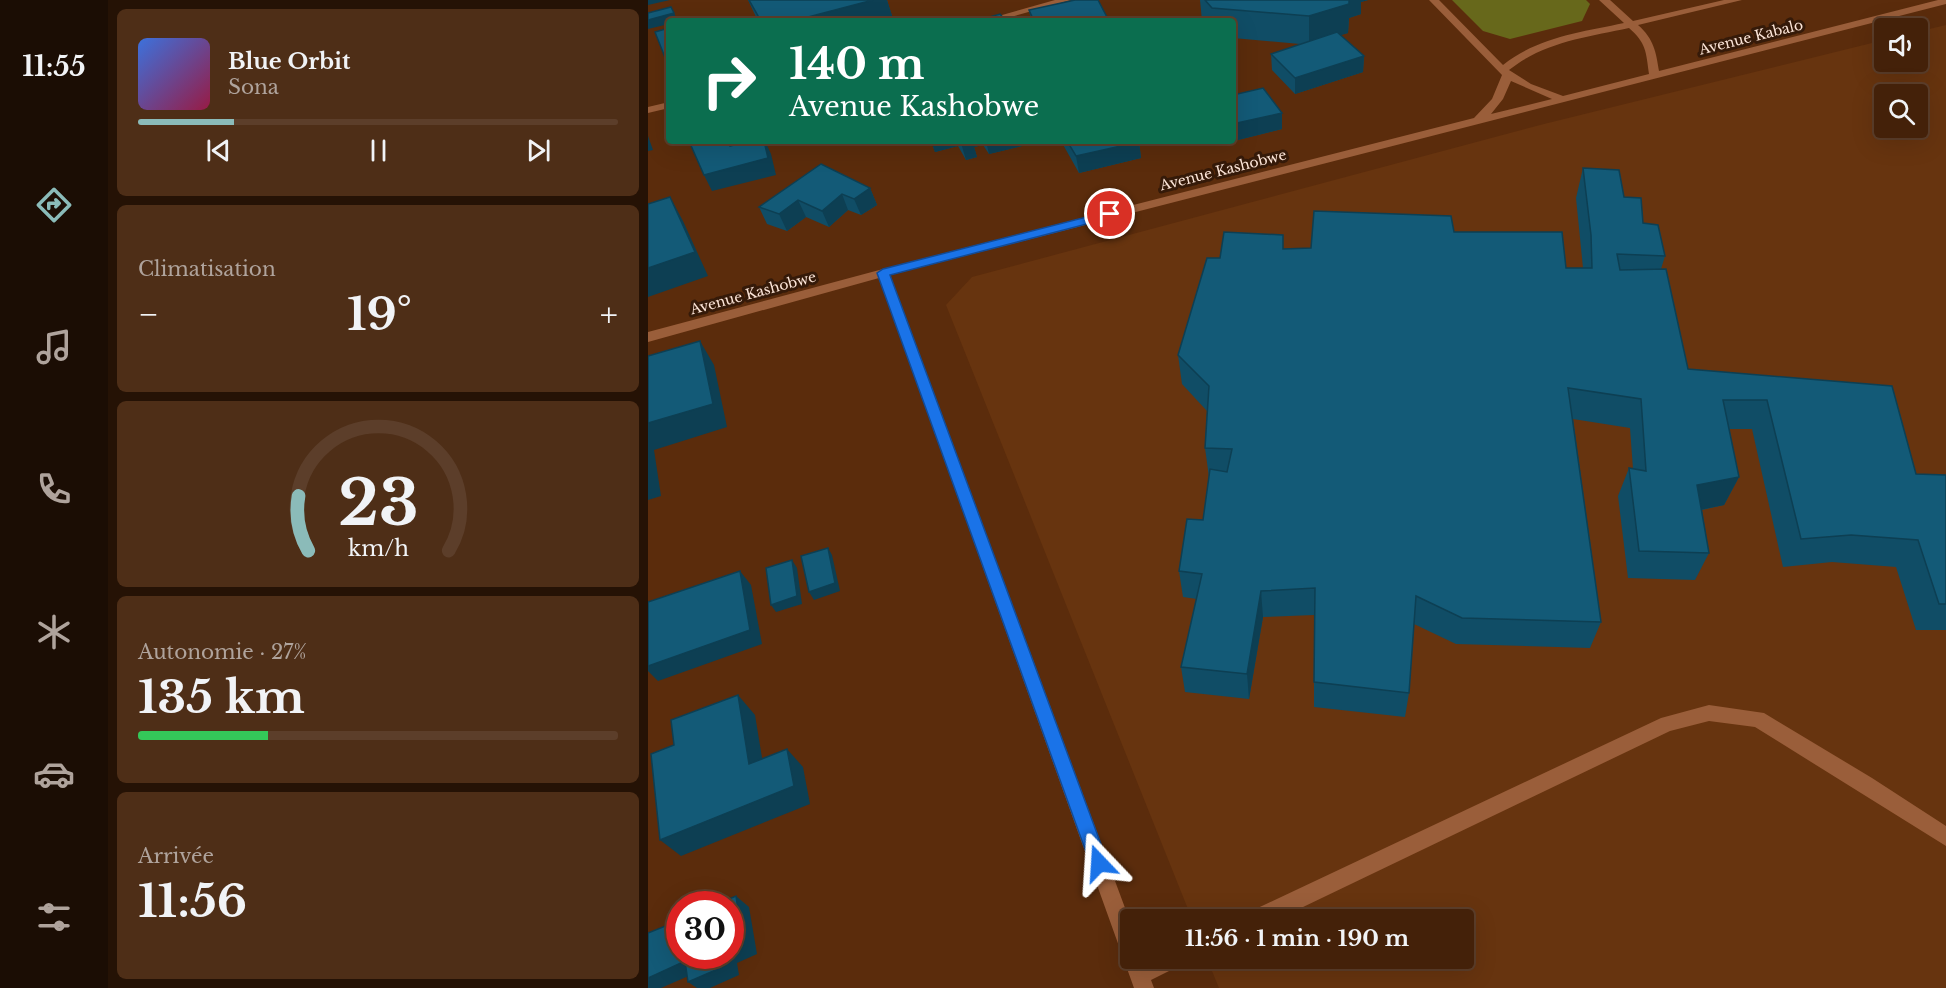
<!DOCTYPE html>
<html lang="fr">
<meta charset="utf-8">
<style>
body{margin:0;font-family:"Libre Baskerville",serif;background:#4e2e17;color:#f1f3f6;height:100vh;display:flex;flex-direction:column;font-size:22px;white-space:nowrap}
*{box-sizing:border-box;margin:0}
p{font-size:20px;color:#afa39c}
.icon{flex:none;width:33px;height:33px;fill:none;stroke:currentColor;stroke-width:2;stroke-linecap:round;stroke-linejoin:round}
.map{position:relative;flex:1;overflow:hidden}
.drawer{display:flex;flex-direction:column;gap:9px;padding:9px;background:#251205;width:540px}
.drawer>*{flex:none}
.hud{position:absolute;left:18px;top:18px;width:570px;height:126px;border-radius:6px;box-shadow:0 6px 24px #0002,0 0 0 2px #5c3e2a;background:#0b6e4f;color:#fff;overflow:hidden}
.fabs{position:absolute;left:1226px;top:18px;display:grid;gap:12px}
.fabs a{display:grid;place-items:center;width:54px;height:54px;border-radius:6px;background:#442109;box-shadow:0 6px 24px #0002,0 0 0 2px #5c3e2a;font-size:30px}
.speed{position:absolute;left:18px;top:891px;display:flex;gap:12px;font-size:30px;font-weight:700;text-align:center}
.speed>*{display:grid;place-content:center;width:78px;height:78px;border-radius:50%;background:#442109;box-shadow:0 6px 24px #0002,0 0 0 2px #5c3e2a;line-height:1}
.speed .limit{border:9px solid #d22;background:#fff;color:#111}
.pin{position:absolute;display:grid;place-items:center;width:51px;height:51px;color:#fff;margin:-26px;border:3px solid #fff;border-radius:50%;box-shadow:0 2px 6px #0007}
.me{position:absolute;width:66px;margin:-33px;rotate:340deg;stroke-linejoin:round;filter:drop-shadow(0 0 4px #0008)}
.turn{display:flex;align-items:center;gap:21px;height:126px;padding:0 24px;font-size:27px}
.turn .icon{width:78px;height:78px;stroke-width:2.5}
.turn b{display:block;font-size:42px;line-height:51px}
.big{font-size:45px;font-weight:700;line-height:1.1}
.drawer .widget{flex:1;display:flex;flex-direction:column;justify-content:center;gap:9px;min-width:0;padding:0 21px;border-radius:9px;background:#4e2e17}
.drawer .dial{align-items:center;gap:0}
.dial svg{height:156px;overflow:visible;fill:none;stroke:#5c3e2a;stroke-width:7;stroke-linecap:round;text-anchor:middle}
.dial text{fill:#f1f3f6;stroke:none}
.song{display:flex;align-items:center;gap:18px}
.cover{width:72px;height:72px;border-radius:9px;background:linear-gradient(135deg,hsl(220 70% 55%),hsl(340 70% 35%))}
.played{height:6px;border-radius:3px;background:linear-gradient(90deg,#8bbbb9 20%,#5c3e2a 20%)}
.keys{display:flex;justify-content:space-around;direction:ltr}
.heat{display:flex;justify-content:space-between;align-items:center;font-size:33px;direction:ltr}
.charge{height:9px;border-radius:4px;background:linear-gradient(90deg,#34c759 27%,#5c3e2a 0)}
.trip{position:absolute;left:472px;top:909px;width:354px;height:60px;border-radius:6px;background:#442109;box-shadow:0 6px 24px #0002,0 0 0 2px #5c3e2a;font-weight:700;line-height:60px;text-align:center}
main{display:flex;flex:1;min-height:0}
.menu{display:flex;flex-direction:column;width:108px;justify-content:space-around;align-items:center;background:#1b0d04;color:#afa39c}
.menu .icon{width:42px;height:42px}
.menu .current{color:#8bbbb9}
.menu b{font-size:27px;color:#f1f3f6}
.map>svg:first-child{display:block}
.built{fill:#67340f;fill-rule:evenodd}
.green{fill:#67681b}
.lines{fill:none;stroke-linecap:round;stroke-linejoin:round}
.minor{fill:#9a5e3a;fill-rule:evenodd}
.wall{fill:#104d66}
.shaded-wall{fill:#0d3f53}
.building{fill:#135a77;stroke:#0d3f53;stroke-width:1.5}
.route{fill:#1a73e8;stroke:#114b97;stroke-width:1.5}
.labels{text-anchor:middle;stroke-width:6;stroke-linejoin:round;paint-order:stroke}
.far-street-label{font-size:14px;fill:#fce5d8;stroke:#351a09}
</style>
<main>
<nav class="menu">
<b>11:55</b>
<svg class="icon current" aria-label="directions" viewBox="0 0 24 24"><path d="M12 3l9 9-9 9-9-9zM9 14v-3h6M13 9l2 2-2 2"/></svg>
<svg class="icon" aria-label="music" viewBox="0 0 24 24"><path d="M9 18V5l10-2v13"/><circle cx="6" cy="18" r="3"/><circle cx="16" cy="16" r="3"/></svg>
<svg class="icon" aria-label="phone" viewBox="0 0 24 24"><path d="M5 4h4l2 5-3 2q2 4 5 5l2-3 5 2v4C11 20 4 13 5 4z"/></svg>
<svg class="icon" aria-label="climate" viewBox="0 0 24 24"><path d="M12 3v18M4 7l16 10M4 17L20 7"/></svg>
<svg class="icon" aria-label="car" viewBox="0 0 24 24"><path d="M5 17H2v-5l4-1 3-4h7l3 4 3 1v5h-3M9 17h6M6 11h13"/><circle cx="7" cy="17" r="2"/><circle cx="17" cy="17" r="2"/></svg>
<svg class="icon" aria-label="filters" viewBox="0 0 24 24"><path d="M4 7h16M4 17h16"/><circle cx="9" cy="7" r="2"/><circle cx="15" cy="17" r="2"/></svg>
</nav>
<section class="drawer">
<div class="widget">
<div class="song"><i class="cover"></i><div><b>Blue Orbit</b><p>Sona</p></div></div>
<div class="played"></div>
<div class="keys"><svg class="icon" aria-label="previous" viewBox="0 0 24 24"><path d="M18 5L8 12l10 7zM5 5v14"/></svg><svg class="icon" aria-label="pause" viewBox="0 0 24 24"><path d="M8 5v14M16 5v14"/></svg><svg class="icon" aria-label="next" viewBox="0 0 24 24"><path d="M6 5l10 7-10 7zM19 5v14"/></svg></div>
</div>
<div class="widget"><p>Climatisation</p>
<div class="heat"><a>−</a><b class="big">19°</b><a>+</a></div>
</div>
<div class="widget dial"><svg viewBox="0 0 100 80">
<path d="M14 69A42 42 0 1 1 86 69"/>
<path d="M14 69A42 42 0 0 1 9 41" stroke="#8bbbb9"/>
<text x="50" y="56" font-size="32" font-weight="700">23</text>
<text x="50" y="72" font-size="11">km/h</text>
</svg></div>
<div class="widget"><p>Autonomie · 27%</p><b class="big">135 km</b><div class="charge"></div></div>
<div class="widget"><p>Arrivée</p><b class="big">11:56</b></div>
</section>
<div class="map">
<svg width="1298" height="988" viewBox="0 0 1298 988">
<rect width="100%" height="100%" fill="#5b2c0c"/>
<path class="built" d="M1298 25V988H571L559 959 816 958V920L544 919 298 305 324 277 896 124 1236 40V62H1269V32ZM1236 94H1269V128H1236Z"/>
<path class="green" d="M804 0H938L942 4 934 21 862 39 835 31Z"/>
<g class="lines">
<g class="minor">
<path d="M407 0H423L349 21H333Z"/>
<path d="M781 0H791L855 65C890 37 934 32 976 23L951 0H962L985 21 1076 0H1094L990 25C1006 39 1008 52 1011 71L1290 0H1298V4L242 275 483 924V958H496L497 962 504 958H536L533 965 503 980 506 988H486L231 278 0 342V332L235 269 826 118 844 99 854 75ZM981 28C998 43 998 51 1001 74L915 96 883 84 861 70C896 42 939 37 981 28ZM863 81 904 99 843 114 855 99Z"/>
<path d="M21 102V108L0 113V107Z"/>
<path d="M1061 705 1116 713 1224 778 1298 826V846L1107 727 1061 721 1022 731 628 920H596L599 913 1013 718Z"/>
</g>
</g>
<g class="wall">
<path d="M100 0H239L245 19 239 21H110Z"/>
<path d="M552 0H720L713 2V14L701 18 700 33 692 35 716 56 715 72 647 94 624 70 623 54 652 44 585 38V21H554Z"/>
<path d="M381 10 461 21H383Z"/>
<path d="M585 95 634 129 590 140 585 133Z"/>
<path d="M283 141H382V144L341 154 335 145 326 147 329 157 318 160 310 146 287 152Z"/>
<path d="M413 141H491L493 158 431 173Z"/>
<path d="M935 168 976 197 1017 256 1013 269 1040 369 1244 386 1268 474 1298 475V630H1268L1248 567 1184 562 1135 567 1104 429H1081L1091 477 1076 505 1054 510 1061 553 1047 580 980 578 970 496 981 468 985 469 982 428 925 419 953 622 942 648 808 644 766 624 761 693 757 717 666 707V615L615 617 601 699 537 692 533 667 549 599 535 597 531 571 555 520 561 477 557 448 559 411 534 384 530 355 572 258 635 249 663 248 806 232 918 268H935L928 198Z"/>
<path d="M222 188 229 205 213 215 200 210 181 227 158 217 139 231 119 224 111 207Z"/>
</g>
<g class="shaded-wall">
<path d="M0 0H22L0 5Z"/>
<path d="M225 0H239L245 19 239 21H145Z"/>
<path d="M701 0H720L713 2V14L701 18 700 33 661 45V16Z"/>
<path d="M26 13 30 21H21V24L0 29V20Z"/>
<path d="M716 56 715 72 647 94V78Z"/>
<path d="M634 113V129L590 140 589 123Z"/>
<path d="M0 136 5 150 0 151Z"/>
<path d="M116 141H117L123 154 128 175 64 191 56 175Z"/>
<path d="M283 141H309L310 146 287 152Z"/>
<path d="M322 141H334L335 145 326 147 329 157 318 160 313 143Z"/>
<path d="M338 141H382V144L341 154Z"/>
<path d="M491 142 493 158 431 173 428 156Z"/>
<path d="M222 188 229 205 213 215 206 199Z"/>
<path d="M194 194 200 210 181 227 174 211Z"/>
<path d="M22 197 35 221 60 276 0 297V268Z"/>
<path d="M150 200 158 217 139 231 131 214Z"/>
<path d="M52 341 66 365 79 427 6 450 13 496 0 500V423Z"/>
<path d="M1091 477 1076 505 1036 513 1049 485Z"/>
<path d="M180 548 184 555 192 591 166 600 161 592Z"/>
<path d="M144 560 149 568 154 604 128 612 123 605Z"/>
<path d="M92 571 103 585 114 644 10 681 0 671V666Z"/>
<path d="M613 591 615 617 601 699 599 674Z"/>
<path d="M90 695 107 715 118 782 101 764Z"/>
<path d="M139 749 155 767 162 804 33 856 12 840Z"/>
<path d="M88 896 101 907 109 954 89 963 91 975 62 988H49L40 982 76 956H82Z"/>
<path d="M37 961 52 971 13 988H0V978Z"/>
</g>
<g class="building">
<path d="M101 0H225L145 21H113Z"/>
<path d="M427 0H450L461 21H386L381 10Z"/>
<path d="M557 0H701V4L661 16 564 8Z"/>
<path d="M23 7 26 13 0 20V13Z"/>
<path d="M352 14 358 21H327Z"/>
<path d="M67 17 69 21H50Z"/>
<path d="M21 28V60H18L7 32Z"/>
<path d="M689 32 716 56 647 78 623 54Z"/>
<path d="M615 88 634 113 589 123 585 118V95Z"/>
<path d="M41 141H80L82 146 101 141H116L120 158 56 175Z"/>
<path d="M312 141H324L313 143Z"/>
<path d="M419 141H491V142L428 156Z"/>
<path d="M173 164 222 188 206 199 194 194 174 211 150 200 131 214 111 207Z"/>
<path d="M935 168 971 170 976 197 993 198 995 223 1010 225 1017 256 969 254 972 270 1018 269 1040 369 1244 386 1268 474 1298 475V604H1291L1270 540 1203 535 1153 539 1119 400H1075L1091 477 1049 485 1061 553 991 551 981 468 998 471 993 399 920 388 953 622 814 618 768 596 761 693 666 682 667 588 613 591 599 674 533 667 554 574 531 571 539 519 555 520 562 469 579 472 584 449 557 448 561 386 530 355 559 258H572L576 232 635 235V249L663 248 666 211 803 216 806 232H914L918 268H944L943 235Z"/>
<path d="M22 197 47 252 0 268V204Z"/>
<path d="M52 341 65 404 0 423V356Z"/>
<path d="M180 548 187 583 161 592 153 556Z"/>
<path d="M144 560 149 596 123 605 118 568Z"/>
<path d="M92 571 102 630 0 666V602Z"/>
<path d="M90 695 101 764 139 749 146 786 12 840 3 754 26 745 23 720Z"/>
<path d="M88 896 95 945 82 951V904H69Z"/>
<path d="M32 920V956H76L77 966 40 982 37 961 0 978V933Z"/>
</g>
<path class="route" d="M462 211 466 212V217L242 275 460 863 457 869 451 872 445 869 442 863 229 273 235 269Z"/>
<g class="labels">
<g class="far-street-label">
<text transform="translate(1103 37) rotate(-14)" y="5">Avenue Kabalo</text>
<text transform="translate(575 170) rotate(-14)" y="5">Avenue Kashobwe</text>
<text transform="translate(105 293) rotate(-15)" y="5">Avenue Kashobwe</text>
</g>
</g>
</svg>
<div class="fabs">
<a><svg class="icon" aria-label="sound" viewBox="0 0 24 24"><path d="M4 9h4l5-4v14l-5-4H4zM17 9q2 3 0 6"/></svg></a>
<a><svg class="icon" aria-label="search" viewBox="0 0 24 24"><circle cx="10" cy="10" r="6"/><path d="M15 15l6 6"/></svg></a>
</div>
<div class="speed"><div class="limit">30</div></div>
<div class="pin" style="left:462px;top:214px;background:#d93025"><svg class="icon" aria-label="arrive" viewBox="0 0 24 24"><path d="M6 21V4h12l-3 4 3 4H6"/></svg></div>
<svg class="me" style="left:451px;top:863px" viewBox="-20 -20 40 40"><path d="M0-17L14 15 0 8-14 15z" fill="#1a73e8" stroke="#fff" stroke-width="4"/></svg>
<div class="trip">11:56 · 1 min · 190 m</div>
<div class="hud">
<div class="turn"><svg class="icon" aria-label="right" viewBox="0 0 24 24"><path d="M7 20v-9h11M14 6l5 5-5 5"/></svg><div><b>140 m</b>Avenue Kashobwe</div></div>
</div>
</div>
</main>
